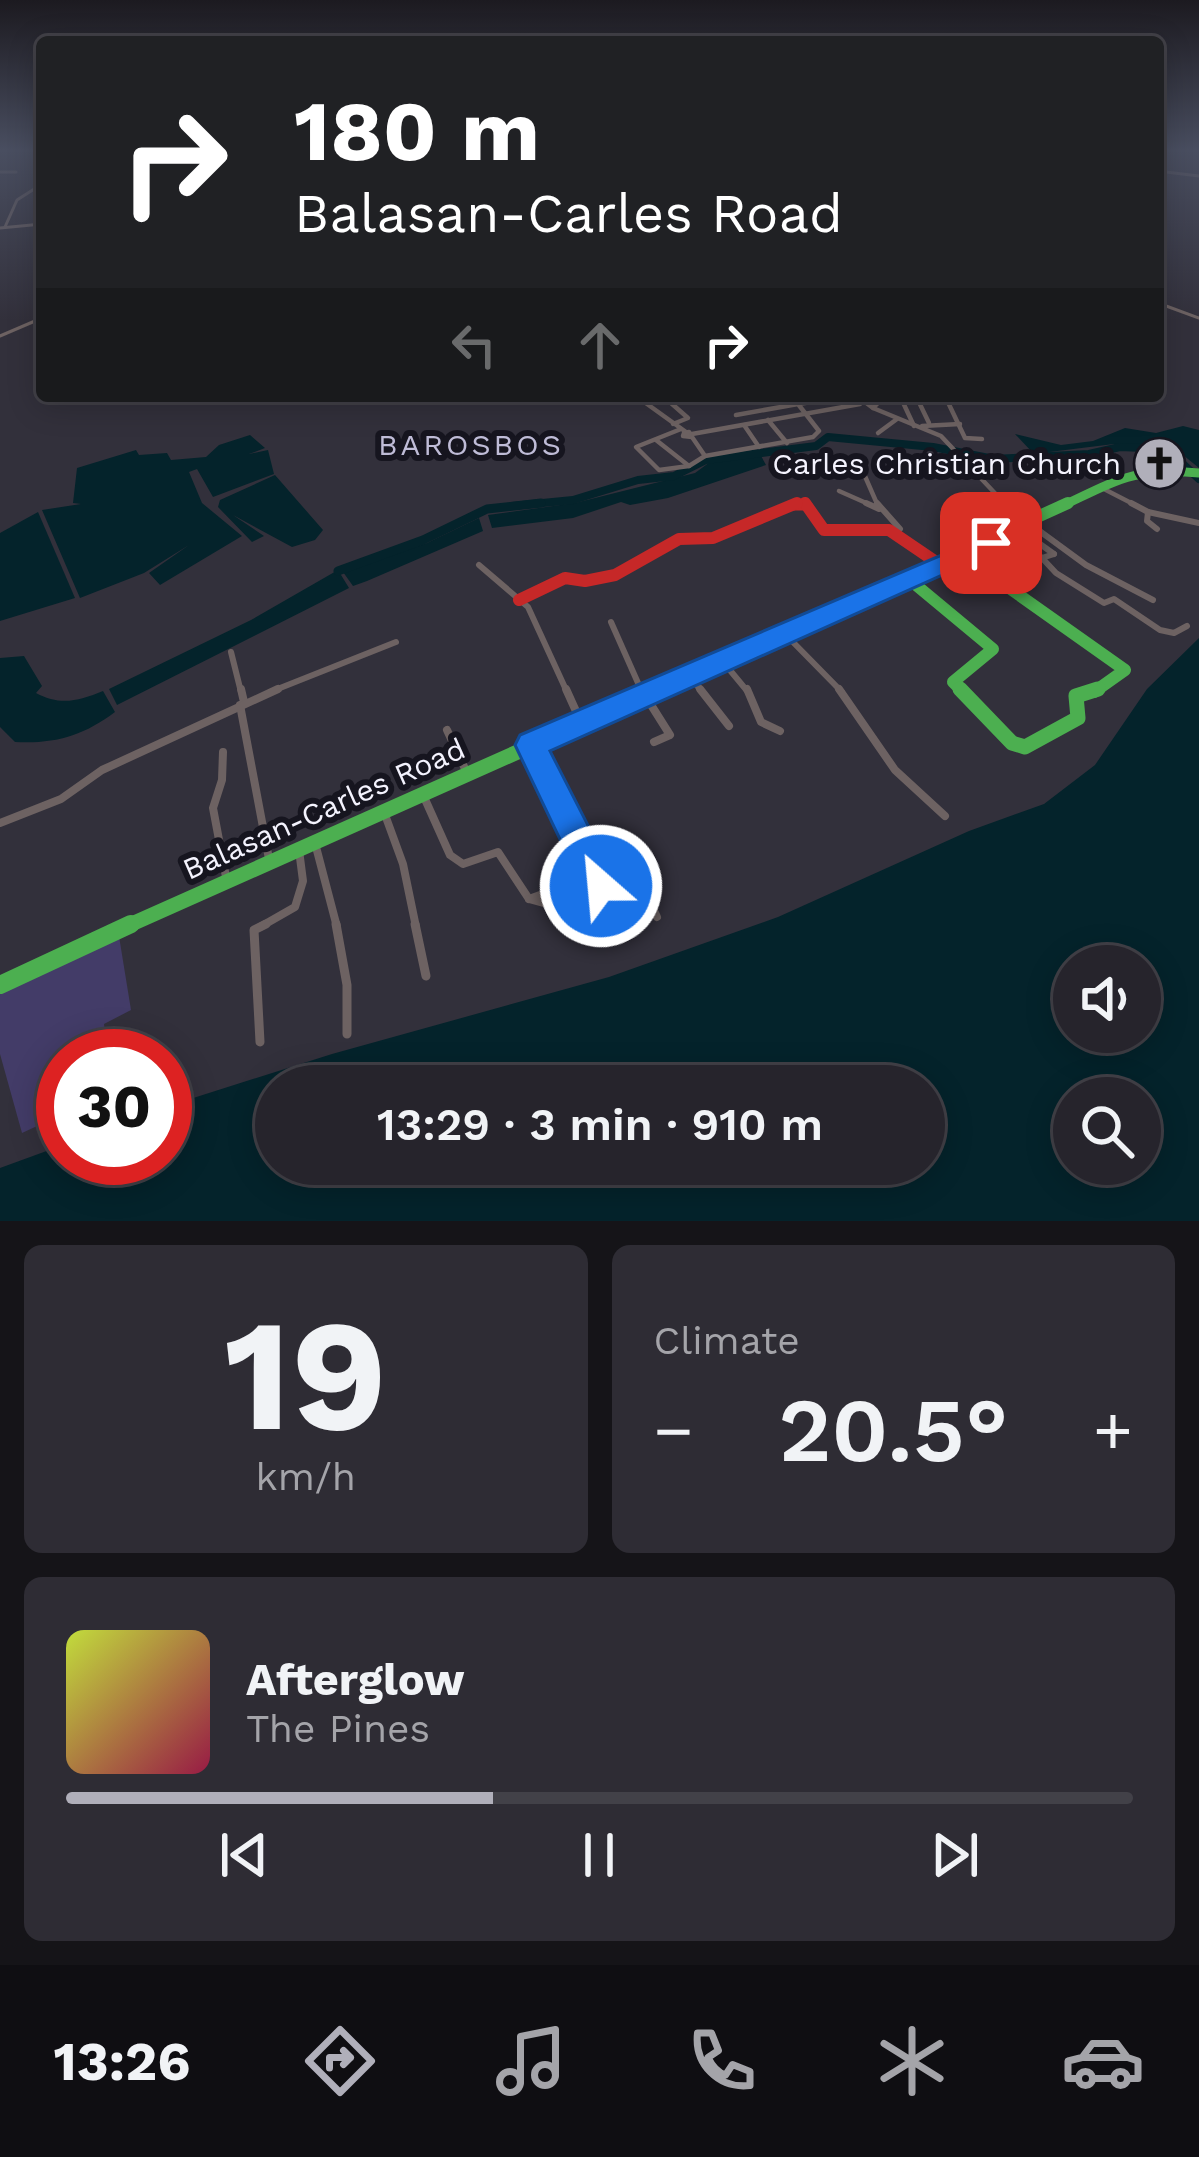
<!DOCTYPE html>
<meta charset="utf-8">
<style>
body{margin:0;font-family:"Work Sans",sans-serif;background:#2e2c34;color:#f1f3f6;height:100vh;display:flex;flex-direction:column;font-size:45px;white-space:nowrap}
*{box-sizing:border-box;margin:0}
p{font-size:39px;color:#a4a4a9}
.icon{flex:none;width:66px;height:66px;fill:none;stroke:currentColor;stroke-width:2;stroke-linecap:round;stroke-linejoin:round}
.map{position:relative;height:1221px;overflow:hidden}
.side{display:flex;flex-direction:column;gap:24px;padding:24px;background:#151418;flex:1}
.side>*{flex:none}
.hud{position:absolute;left:36px;top:36px;width:1128px;height:366px;border-radius:12px;box-shadow:0 6px 30px #0003,0 0 0 3px #424148;background:#202124;color:#fff;overflow:hidden}
.fabs{position:absolute;left:1053px;top:945px;display:grid;gap:24px}
.fabs a{display:grid;place-items:center;width:108px;height:108px;border-radius:50%;background:#26242c;box-shadow:0 6px 30px #0003,0 0 0 3px #424148;font-size:60px}
.speed{position:absolute;left:36px;top:1029px;display:flex;gap:24px;font-size:60px;font-weight:700;text-align:center}
.speed>*{display:grid;place-content:center;width:156px;height:156px;border-radius:50%;background:#26242c;box-shadow:0 6px 30px #0003,0 0 0 3px #424148;line-height:1}
.speed .limit{border:18px solid #d22;background:#fff;color:#111}
.pin{position:absolute;display:grid;place-items:center;width:102px;height:102px;color:#fff;margin:-51px;border-radius:24px;box-shadow:0 6px 18px #0006}
.me{position:absolute;width:132px;margin:-66px;rotate:333deg;stroke-linejoin:round;filter:drop-shadow(0 0 9px #0008)}
.turn{display:flex;align-items:center;gap:42px;height:252px;padding:0 60px;font-size:54px}
.turn .icon{width:156px;height:156px;stroke-width:2.5}
.turn b{display:block;font-size:84px;line-height:102px}
.lanes{display:flex;align-items:center;height:114px;padding:0 60px;background:#0003;justify-content:center;gap:60px;direction:ltr}
.lanes .off{opacity:.35}
.big{font-size:90px;font-weight:600;line-height:1.1}
.side .tile{flex:1;display:flex;flex-direction:column;justify-content:center;gap:18px;min-width:0;padding:0 42px;border-radius:18px;background:#2e2c34}
.side .dial{align-items:center;gap:0}
.dial b{font-size:156px;line-height:1}
.song{display:flex;align-items:center;gap:36px}
.cover{width:144px;height:144px;border-radius:18px;background:linear-gradient(135deg,hsl(70 70% 55%),hsl(340 70% 35%))}
.played{height:12px;border-radius:6px;background:linear-gradient(90deg,#b0afba 40%,#424148 40%)}
.keys{display:flex;justify-content:space-around;direction:ltr}
.heat{display:flex;justify-content:space-between;align-items:center;font-size:66px;direction:ltr}
.side .tiles{flex:1;display:grid;gap:24px;grid-template-columns:1fr 1fr}
.tile:last-child{grid-column:span 2}
.trip{position:absolute;left:255px;top:1065px;width:690px;height:120px;border-radius:60px;background:#26242c;box-shadow:0 6px 30px #0003,0 0 0 3px #424148;font-weight:600;line-height:120px;text-align:center}
.tab-bar{display:flex;height:192px;justify-content:space-around;align-items:center;background:#0f0e12;color:#a4a4a9}
.tab-bar .icon{width:84px;height:84px}
.tab-bar .on{color:#b0afba}
.tab-bar b{font-size:54px;color:#f1f3f6}
.map>svg:first-child{display:block}
.green{fill:#433c68}
.water{fill:#04232b;fill-rule:evenodd}
.lines{fill:none;stroke-linecap:round;stroke-linejoin:round}
.river-far1{stroke:#04232b;stroke-width:8}
.river{stroke:#04232b;stroke-width:9}
.street-far4{stroke:#6d6262;stroke-width:3}
.street-far3{stroke:#6d6262;stroke-width:4.5}
.street-far2{stroke:#6d6262;stroke-width:6}
.street-far1{stroke:#6d6262;stroke-width:8}
.street{stroke:#6d6262;stroke-width:9}
.fast-far3{stroke:#4caf50;stroke-width:9}
.fast-far2{stroke:#4caf50;stroke-width:12}
.fast-far1{stroke:#4caf50;stroke-width:15}
.fast{stroke:#4caf50;stroke-width:18}
.jam-far1{stroke:#c62828;stroke-width:9}
.jam{stroke:#c62828;stroke-width:12}
.route{fill:#1a73e8;stroke:#114b97;stroke-width:3}
.labels{text-anchor:middle;stroke-width:12;stroke-linejoin:round;paint-order:stroke}
.far-quarter-label{font-size:30px;letter-spacing:3px;fill:#bfbcd7;stroke:#16151f}
.poi-label{font-size:30px;fill:#f4f3fe;stroke:#16151f;text-anchor:end}
.street-label{font-size:30px;fill:#f4f3fe;stroke:#16151f}
</style>
<div class="map">
<svg width="1199" height="1221" viewBox="0 0 1199 1221">
<rect width="100%" height="100%" fill="#32303b"/>
<path class="green" d="M118 930 131 1010 104 1024 108 1056H63V1114L22 1133 0 1054V990Z"/>
<g class="water">
<path d="M1183 426 1199 430V468L1166 441 1170 446 1114 444 1041 453 1032 452 1015 434 1061 445 1093 441 1125 428 1156 433Z"/>
<path d="M250 435 265 448 249 454 268 450 274 474 213 497 197 469 189 472 202 503 242 536 160 585 149 573 189 545 144 573 80 598 42 510 81 504 73 503 77 468 136 450 139 455 167 453 171 460 206 457 219 445Z"/>
<path d="M760 454 766 465 668 498 630 505 621 502 573 518 492 528 488 515 575 503 695 473 710 462Z"/>
<path d="M275 475 323 530 315 540 292 547 233 515 264 536 252 542 218 507 220 500Z"/>
<path d="M38 512 75 598 0 621V533Z"/>
<path d="M479 518 483 531 367 581 353 586 343 572 427 543Z"/>
<path d="M338 570 349 588 117 705 109 689 251 620Z"/>
<path d="M1199 638V1221H0V1168L63 1145V1158H165V1107L332 1054 609 977 778 917 969 831 1044 804 1095 765 1147 689ZM1074 966H1140V1032H1074ZM276 1086H924V1164H276ZM1074 1098H1140V1164H1074Z"/>
<path d="M24 656 42 686 36 693C60 706 79 701 103 691L115 712C83 736 55 744 15 742L0 727V658Z"/>
</g>
<g class="lines">
<path class="river-far1" d="M512 506 573 500 638 480 674 476 706 460 816 446 828 437 933 447 994 459 1089 454 1120 447 1167 449 1199 479"/>
<path class="river" d="M338 571 423 540 487 509 541 503"/>
<g class="street-far4">
<path d="M1158 171 1199 176"/>
<path d="M0 172H16"/>
<path d="M5 227 17 200 42 184"/>
<path d="M0 228 42 224"/>
<path d="M1158 303 1199 318"/>
<path d="M0 336 42 318"/>
</g>
<g class="street-far3">
<path d="M636 396 686 432"/>
<path d="M663 396 688 418 673 424"/>
<path d="M857 396 873 408 941 436 1007 506"/>
<path d="M900 396 914 426"/>
<path d="M916 396 929 423"/>
<path d="M945 396 965 438 982 439"/>
<path d="M798 404 853 396"/>
<path d="M873 408 885 396"/>
<path d="M768 420 787 443"/>
<path d="M744 425 759 447"/>
<path d="M922 426 960 424"/>
<path d="M681 429 636 447 659 470 689 466"/>
<path d="M689 432 692 437 683 436 684 433Z"/>
<path d="M878 433 897 419"/>
<path d="M692 434 860 404"/>
<path d="M692 437 705 456"/>
<path d="M656 440 689 466 705 456 813 437 819 431 798 404 736 415"/>
<path d="M864 474 878 506"/>
<path d="M1102 488 1137 506"/>
<path d="M839 491 873 506"/>
</g>
<g class="street-far2">
<path d="M866 503 879 509"/>
<path d="M877 503 900 529"/>
<path d="M1005 503 1026 526"/>
<path d="M1131 503 1148 512 1199 523"/>
<path d="M1148 512 1147 521 1157 529"/>
<path d="M1030 524 1086 565 1153 600"/>
<path d="M1019 529 1054 554"/>
<path d="M1007 535 1042 558 1054 554"/>
<path d="M1042 558 1056 573 1104 603 1114 599 1160 630 1174 633 1187 626"/>
<path d="M479 565 528 607 567 692"/>
<path d="M611 622 642 692"/>
<path d="M787 636 842 692"/>
<path d="M231 652 241 692"/>
<path d="M724 663 748 692"/>
<path d="M691 678 702 692"/>
<path d="M270 692 396 642"/>
</g>
<g class="street-far1">
<path d="M241 689 244 702"/>
<path d="M566 689 580 720"/>
<path d="M641 689 670 735 654 742"/>
<path d="M700 689 729 726"/>
<path d="M747 689 761 722 780 731"/>
<path d="M839 689 895 770 945 816"/>
<path d="M240 705 269 859"/>
<path d="M447 730 467 773"/>
<path d="M532 748 601 886"/>
<path d="M223 752 222 780 213 808 226 877"/>
<path d="M424 797 450 855 463 864 498 852 529 899"/>
<path d="M384 812 403 864 416 927"/>
<path d="M0 823 61 799 102 770 278 689"/>
<path d="M315 843 337 927"/>
<path d="M582 844 618 877 644 890 657 917"/>
<circle cx="606" cy="897" r="15"/>
<path d="M540 895 547 904 529 899Z"/>
<path d="M260 927 295 907 303 881 299 850"/>
</g>
<g class="street">
<path d="M336 924 347 985V1034"/>
<path d="M415 924 426 976"/>
<path d="M260 1042 254 930 266 924"/>
</g>
<path class="fast-far3" d="M1062 506C1117 480 1135 467 1199 473"/>
<g class="fast-far2">
<path d="M964 556 1125 670 1094 692"/>
<path d="M910 580 993 649 953 682 963 692"/>
<path d="M652 692 1068 503"/>
</g>
<g class="fast-far1">
<path d="M960 689 1012 743 1025 747 1078 718 1076 696 1098 689"/>
<path d="M125 927 659 689"/>
</g>
<path class="fast" d="M0 985 131 924"/>
<path class="jam-far1" d="M790 506H807"/>
<g class="jam">
<path d="M805 503 824 530H889L942 566"/>
<path d="M519 600 565 578 585 581 615 575 679 539 713 538 797 503"/>
</g>
</g>
<linearGradient id="sky" x2="0" y2="1"><stop stop-color="#1c1a20"/><stop offset="0.47" stop-color="#494e60"/><stop offset="1" stop-color="#494e60" stop-opacity="0"/></linearGradient>
<rect width="1199" height="320" fill="url(#sky)"/>
<path class="route" d="M991 534 1004 543 1000 549 550 751 619 886 614 898 601 903 588 898 515 745 520 735Z"/>
<defs>
<symbol id="church-disc" viewBox="-11 -11 22 22"><circle r="9.5" fill="#b0afba" stroke="#16151f"/><path d="M-1.2-6h2.4v3.5h3.3v2.4h-3.3V6h-2.4V-.1h-3.3v-2.4h3.3Z" fill="#111"/></symbol>
</defs>
<g fill-rule="evenodd">
<use href="#church-disc" x="1130" y="434" width="59" height="59"/>
</g>
<g class="labels">
<g class="far-quarter-label">
<text x="471" y="455">BAROSBOS</text>
</g>
<g class="poi-label">
<text x="1121" y="474">Carles Christian Church</text>
</g>
<g class="street-label">
<text transform="translate(324 809) rotate(-24)" y="10">Balasan-Carles Road</text>
</g>
</g>
</svg>
<div class="fabs">
<a><svg class="icon" aria-label="sound" viewBox="0 0 24 24"><path d="M4 9h4l5-4v14l-5-4H4zM17 9q2 3 0 6"/></svg></a>
<a><svg class="icon" aria-label="search" viewBox="0 0 24 24"><circle cx="10" cy="10" r="6"/><path d="M15 15l6 6"/></svg></a>
</div>
<div class="speed"><div class="limit">30</div></div>
<div class="pin" style="left:991px;top:543px;background:#d93025"><svg class="icon" aria-label="arrive" viewBox="0 0 24 24"><path d="M6 21V4h12l-3 4 3 4H6"/></svg></div>
<svg class="me" style="left:601px;top:886px" viewBox="-20 -20 40 40"><circle r="17" fill="#1a73e8" stroke="#fff" stroke-width="3"/><path d="M0-11L8 9 0 5-8 9z" fill="#fff"/></svg>
<div class="trip">13:29 · 3 min · 910 m</div>
<div class="hud">
<div class="turn"><svg class="icon" aria-label="right" viewBox="0 0 24 24"><path d="M7 20v-9h11M14 6l5 5-5 5"/></svg><div><b>180 m</b>Balasan-Carles Road</div></div>
<div class="lanes"><svg class="icon off" aria-label="left" viewBox="0 0 24 24"><path d="M17 20v-9H6M10 6l-5 5 5 5"/></svg><svg class="icon off" aria-label="ahead" viewBox="0 0 24 24"><path d="M12 20V5M6 11l6-6 6 6"/></svg><svg class="icon" aria-label="right" viewBox="0 0 24 24"><path d="M7 20v-9h11M14 6l5 5-5 5"/></svg></div>
</div>
</div>
<section class="side">
<div class="tiles">
<div class="tile dial"><b>19</b><p>km/h</p></div>
<div class="tile"><p>Climate</p>
<div class="heat"><a>−</a><b class="big">20.5°</b><a>+</a></div>
</div>
<div class="tile">
<div class="song"><i class="cover"></i><div><b>Afterglow</b><p>The Pines</p></div></div>
<div class="played"></div>
<div class="keys"><svg class="icon" aria-label="previous" viewBox="0 0 24 24"><path d="M18 5L8 12l10 7zM5 5v14"/></svg><svg class="icon" aria-label="pause" viewBox="0 0 24 24"><path d="M8 5v14M16 5v14"/></svg><svg class="icon" aria-label="next" viewBox="0 0 24 24"><path d="M6 5l10 7-10 7zM19 5v14"/></svg></div>
</div>
</div>
</section>
<nav class="tab-bar">
<b>13:26</b>
<svg class="icon on" aria-label="directions" viewBox="0 0 24 24"><path d="M12 3l9 9-9 9-9-9zM9 14v-3h6M13 9l2 2-2 2"/></svg>
<svg class="icon" aria-label="music" viewBox="0 0 24 24"><path d="M9 18V5l10-2v13"/><circle cx="6" cy="18" r="3"/><circle cx="16" cy="16" r="3"/></svg>
<svg class="icon" aria-label="phone" viewBox="0 0 24 24"><path d="M5 4h4l2 5-3 2q2 4 5 5l2-3 5 2v4C11 20 4 13 5 4z"/></svg>
<svg class="icon" aria-label="climate" viewBox="0 0 24 24"><path d="M12 3v18M4 7l16 10M4 17L20 7"/></svg>
<svg class="icon" aria-label="car" viewBox="0 0 24 24"><path d="M5 17H2v-5l4-1 3-4h7l3 4 3 1v5h-3M9 17h6M6 11h13"/><circle cx="7" cy="17" r="2"/><circle cx="17" cy="17" r="2"/></svg>
</nav>
